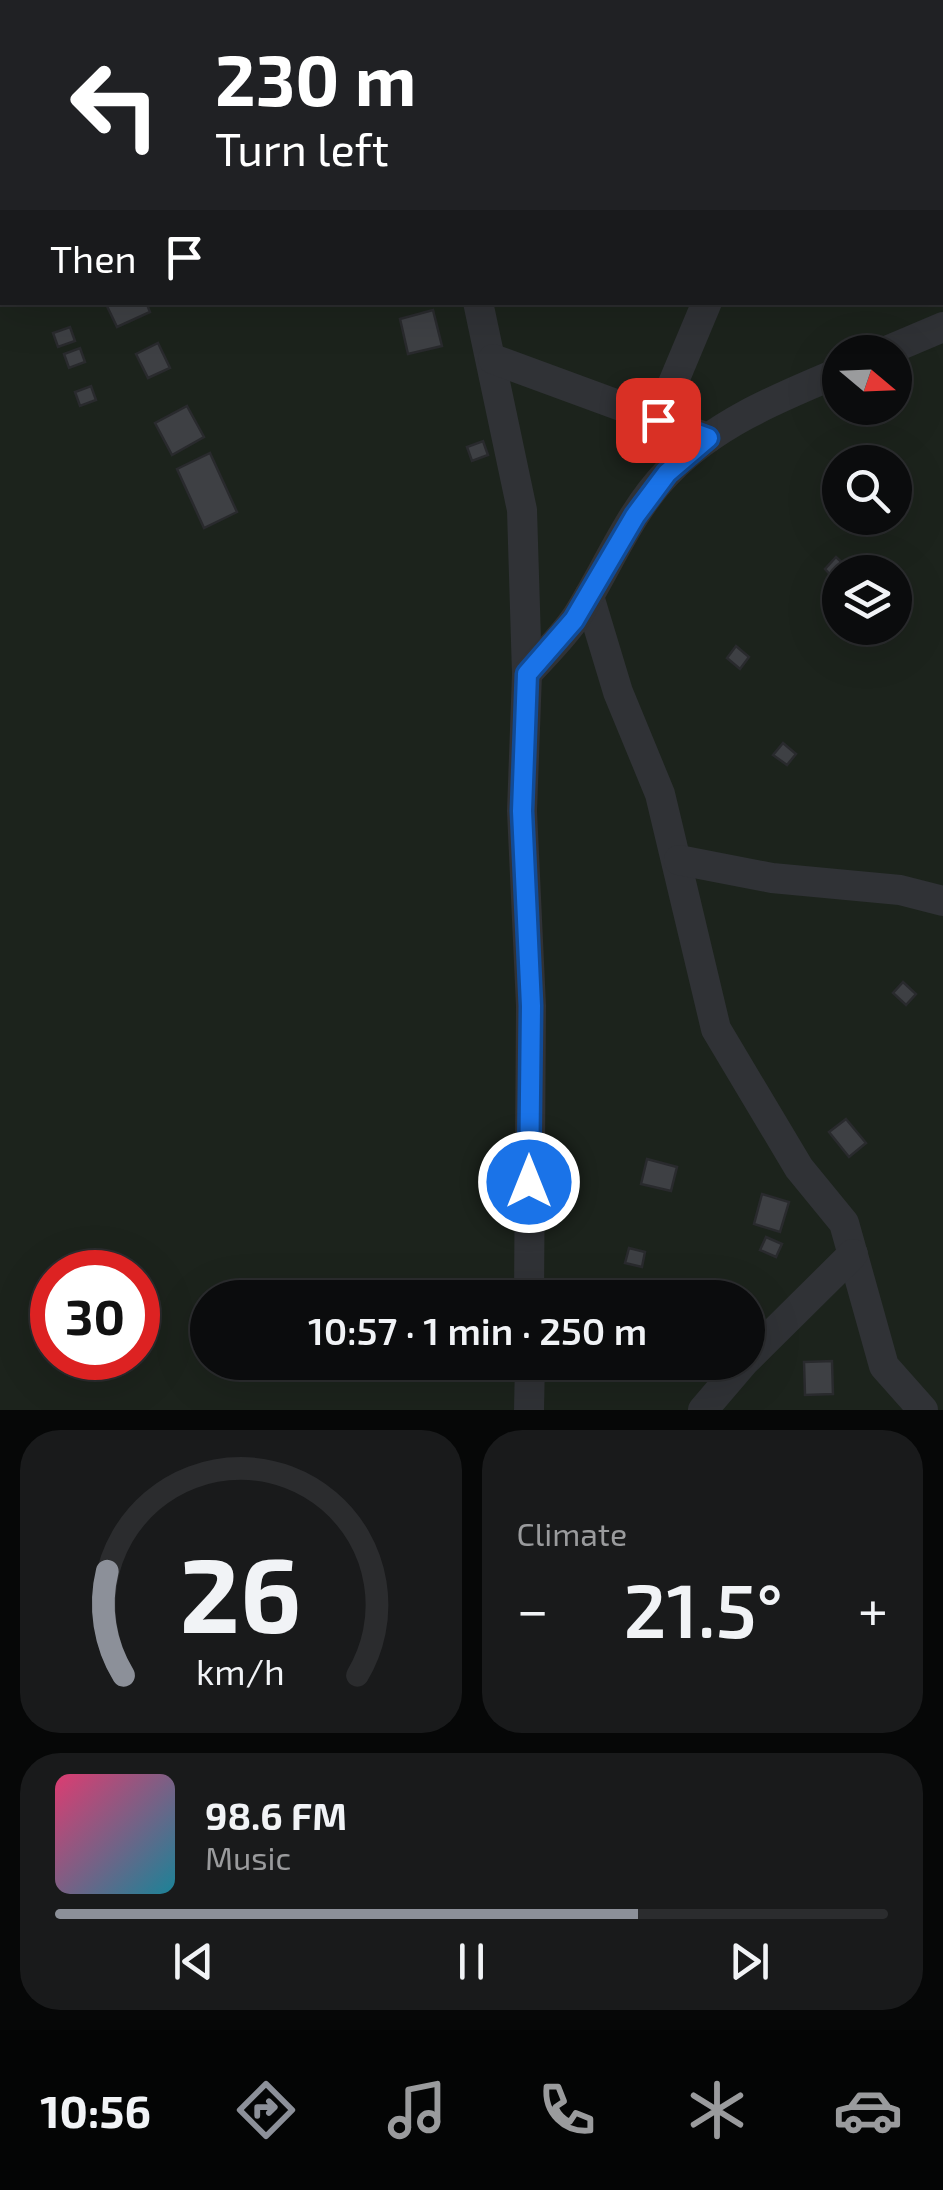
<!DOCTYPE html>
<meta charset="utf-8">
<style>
body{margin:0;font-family:"Exo 2",sans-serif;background:#191a1b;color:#f1f3f6;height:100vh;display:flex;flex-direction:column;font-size:38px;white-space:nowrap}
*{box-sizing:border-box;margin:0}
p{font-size:32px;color:#9a9b9d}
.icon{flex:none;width:55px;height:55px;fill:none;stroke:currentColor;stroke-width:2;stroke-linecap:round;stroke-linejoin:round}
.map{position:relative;height:1410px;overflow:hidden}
.sheet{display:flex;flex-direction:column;gap:20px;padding:20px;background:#060707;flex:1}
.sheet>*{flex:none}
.hud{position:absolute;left:0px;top:0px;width:945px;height:305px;box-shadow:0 10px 40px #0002,0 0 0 2px #2b2c2e;background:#202124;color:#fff;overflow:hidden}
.needle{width:65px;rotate:109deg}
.buttons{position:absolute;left:822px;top:335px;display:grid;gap:20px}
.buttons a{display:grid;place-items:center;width:90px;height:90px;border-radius:50%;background:#0b0c0d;box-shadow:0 10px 40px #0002,0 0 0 2px #2b2c2e;font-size:50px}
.speed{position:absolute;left:30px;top:1250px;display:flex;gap:20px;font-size:50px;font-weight:700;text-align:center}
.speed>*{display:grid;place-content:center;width:130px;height:130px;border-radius:50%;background:#0b0c0d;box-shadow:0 10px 40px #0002,0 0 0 2px #2b2c2e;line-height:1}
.speed .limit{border:15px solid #d22;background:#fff;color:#111}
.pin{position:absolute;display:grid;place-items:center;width:85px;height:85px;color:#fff;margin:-42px;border-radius:20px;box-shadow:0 5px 15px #0006}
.me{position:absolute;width:110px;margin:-55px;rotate:0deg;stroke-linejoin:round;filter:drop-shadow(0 0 8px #0008)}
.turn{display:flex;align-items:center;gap:35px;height:210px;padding:0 50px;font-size:45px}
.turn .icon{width:130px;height:130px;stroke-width:2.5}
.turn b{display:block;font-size:70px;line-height:85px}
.then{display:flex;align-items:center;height:95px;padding:0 50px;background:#0003;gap:20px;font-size:38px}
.big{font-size:75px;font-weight:600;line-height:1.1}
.sheet .card{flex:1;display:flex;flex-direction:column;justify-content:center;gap:15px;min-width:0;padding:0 35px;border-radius:40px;background:#191a1b}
.sheet .dial{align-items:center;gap:0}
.dial svg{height:260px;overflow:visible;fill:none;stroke:#2b2c2e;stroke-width:7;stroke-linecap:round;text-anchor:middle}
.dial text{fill:#f1f3f6;stroke:none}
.song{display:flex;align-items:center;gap:30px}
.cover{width:120px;height:120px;border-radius:15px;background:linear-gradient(135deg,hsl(340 70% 55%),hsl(190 70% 35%))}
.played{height:10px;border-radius:5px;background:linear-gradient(90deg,#8c9099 70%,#2b2c2e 70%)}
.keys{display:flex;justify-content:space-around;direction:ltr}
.heat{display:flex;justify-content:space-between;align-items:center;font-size:55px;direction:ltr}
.sheet .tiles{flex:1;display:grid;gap:20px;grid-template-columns:1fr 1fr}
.card:last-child{grid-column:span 2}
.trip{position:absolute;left:190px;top:1280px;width:575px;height:100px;border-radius:50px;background:#0b0c0d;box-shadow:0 10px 40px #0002,0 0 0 2px #2b2c2e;font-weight:600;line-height:100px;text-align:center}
.tabs{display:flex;height:160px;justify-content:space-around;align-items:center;background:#040505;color:#9a9b9d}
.tabs .icon{width:70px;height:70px}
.tabs .selected{color:#8c9099}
.tabs b{font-size:45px;color:#f1f3f6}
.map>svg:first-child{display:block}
.green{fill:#1c231c;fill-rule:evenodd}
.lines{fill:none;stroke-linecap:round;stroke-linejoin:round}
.stream{stroke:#293539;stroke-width:8}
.building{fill:#3e4044;stroke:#292a2d;stroke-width:2.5}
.minor{stroke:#303236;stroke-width:30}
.route-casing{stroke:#114b97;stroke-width:25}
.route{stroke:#1a73e8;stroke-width:18}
</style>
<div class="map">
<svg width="943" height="1410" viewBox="0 0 943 1410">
<rect width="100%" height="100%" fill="#0f1011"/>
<path class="green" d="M0 0H943V1410H0ZM2 2H942V302H2ZM840 352H895V408H840ZM840 462H895V518H840ZM840 572H895V628H840ZM52 1272H138V1358H52ZM208 1298H748V1362H208Z"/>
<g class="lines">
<g class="stream">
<path d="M151 2V0"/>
<path d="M0 301 2 299"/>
</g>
</g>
<g class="building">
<path d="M105 302H146L150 312 117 327Z"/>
<path d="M433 310 442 346 408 354 400 319Z"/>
<path d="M70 327 75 341 58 347 53 333Z"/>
<path d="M158 343 170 368 148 378 136 354Z"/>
<path d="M80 348 85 362 69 368 64 354Z"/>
<path d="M91 386 96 400 80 406 75 392Z"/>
<path d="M187 406 204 437 172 455 155 423Z"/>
<path d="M483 441 488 455 472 461 467 447Z"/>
<path d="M210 453 237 512 204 528 177 469Z"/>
<path d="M836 557 847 567 835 580 825 569Z"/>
<path d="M736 646 749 657 740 669 727 658Z"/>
<path d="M783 743 796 754 787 765 773 755Z"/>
<path d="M903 982 916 994 906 1005 893 993Z"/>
<path d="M846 1119 866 1143 849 1157 829 1132Z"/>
<path d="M647 1159 677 1167 671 1191 641 1184Z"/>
<path d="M762 1194 789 1202 780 1232 754 1224Z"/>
<path d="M766 1237 782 1244 776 1257 760 1250Z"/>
<path d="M629 1248 645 1252 642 1267 625 1263Z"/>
<path d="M832 1361 833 1394 805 1395 804 1362Z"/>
</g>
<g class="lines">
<g class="minor">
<path d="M305 0 306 2"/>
<path d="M527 0 532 2"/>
<path d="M478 302 522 510 527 674 522 811 531 1006 529 1298"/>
<path d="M884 352 943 327"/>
<path d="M493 359 708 438"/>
<path d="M658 419 707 302"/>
<path d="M589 596 618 692 660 794 716 1029 799 1168 844 1223 884 1366 923 1410"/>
<path d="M527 674C544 655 563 637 577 616 607 569 629 512 668 472 716 423 778 398 840 372"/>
<path d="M679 860 772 878 900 890 943 901"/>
<path d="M748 1358 853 1254"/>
<path d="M529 1410 530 1362"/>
<path d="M703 1410 744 1362"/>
</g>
</g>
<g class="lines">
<defs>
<path id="route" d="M529 1182 531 1006 522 811 527 674 574 620 635 516 667 473 708 438 658 420"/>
</defs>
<use href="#route" class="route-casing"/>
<use href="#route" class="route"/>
</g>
</svg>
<div class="buttons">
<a><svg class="needle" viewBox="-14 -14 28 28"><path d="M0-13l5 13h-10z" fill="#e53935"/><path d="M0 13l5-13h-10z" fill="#9a9b9d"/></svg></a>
<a><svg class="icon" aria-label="search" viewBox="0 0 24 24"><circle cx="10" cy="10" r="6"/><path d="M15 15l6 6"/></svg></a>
<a><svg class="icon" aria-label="layers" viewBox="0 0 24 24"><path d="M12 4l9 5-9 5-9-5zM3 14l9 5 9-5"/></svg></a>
</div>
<div class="speed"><div class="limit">30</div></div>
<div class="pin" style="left:658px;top:420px;background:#d93025"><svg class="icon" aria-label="arrive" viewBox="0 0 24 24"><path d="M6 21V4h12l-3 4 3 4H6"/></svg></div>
<svg class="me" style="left:529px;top:1182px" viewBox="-20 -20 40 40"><circle r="17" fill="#1a73e8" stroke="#fff" stroke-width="3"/><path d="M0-11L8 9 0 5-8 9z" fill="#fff"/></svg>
<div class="trip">10:57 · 1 min · 250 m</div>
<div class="hud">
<div class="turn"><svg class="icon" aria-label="left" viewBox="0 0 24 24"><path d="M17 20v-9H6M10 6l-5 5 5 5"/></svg><div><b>230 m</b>Turn left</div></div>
<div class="then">Then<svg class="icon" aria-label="arrive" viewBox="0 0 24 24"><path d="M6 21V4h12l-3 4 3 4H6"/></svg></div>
</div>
</div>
<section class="sheet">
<div class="tiles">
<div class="card dial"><svg viewBox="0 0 100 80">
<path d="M14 69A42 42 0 1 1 86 69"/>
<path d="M14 69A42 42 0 0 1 9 37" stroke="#8c9099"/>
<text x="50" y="56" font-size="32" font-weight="700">26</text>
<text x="50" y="72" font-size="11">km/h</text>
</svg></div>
<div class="card"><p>Climate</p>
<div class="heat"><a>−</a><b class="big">21.5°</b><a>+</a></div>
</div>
<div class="card">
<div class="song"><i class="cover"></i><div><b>98.6 FM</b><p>Music</p></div></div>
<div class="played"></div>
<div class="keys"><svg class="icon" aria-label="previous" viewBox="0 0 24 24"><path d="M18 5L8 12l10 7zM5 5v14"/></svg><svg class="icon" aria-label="pause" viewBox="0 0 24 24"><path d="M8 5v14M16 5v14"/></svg><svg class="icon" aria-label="next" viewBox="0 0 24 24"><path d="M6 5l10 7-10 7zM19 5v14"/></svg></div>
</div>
</div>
</section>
<nav class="tabs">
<b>10:56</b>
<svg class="icon selected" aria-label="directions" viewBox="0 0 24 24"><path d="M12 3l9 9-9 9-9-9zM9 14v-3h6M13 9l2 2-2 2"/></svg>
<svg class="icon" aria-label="music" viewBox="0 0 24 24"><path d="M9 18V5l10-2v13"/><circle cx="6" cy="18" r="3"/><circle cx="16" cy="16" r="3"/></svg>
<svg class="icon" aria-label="phone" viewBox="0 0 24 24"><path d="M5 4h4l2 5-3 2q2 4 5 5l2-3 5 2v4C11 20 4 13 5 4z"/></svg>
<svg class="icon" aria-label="climate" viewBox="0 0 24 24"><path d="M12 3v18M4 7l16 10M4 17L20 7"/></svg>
<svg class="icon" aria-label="car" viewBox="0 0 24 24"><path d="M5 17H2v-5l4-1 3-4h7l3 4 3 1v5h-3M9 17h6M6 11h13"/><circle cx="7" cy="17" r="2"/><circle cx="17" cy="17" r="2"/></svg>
</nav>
